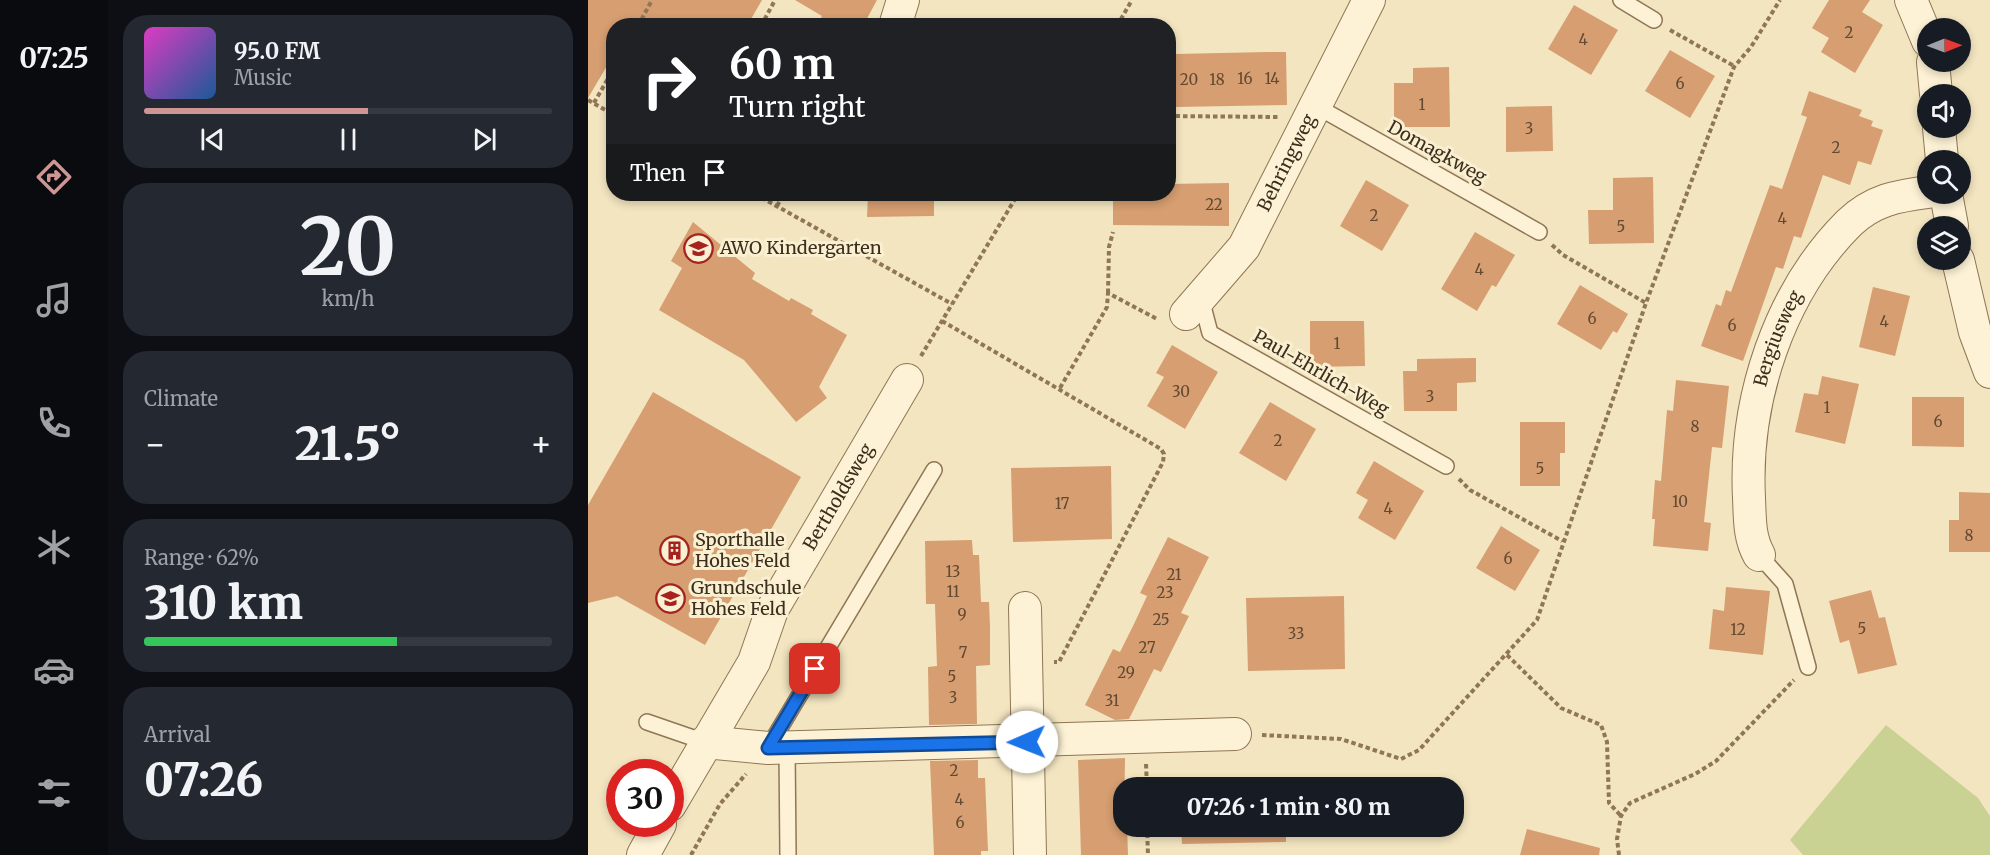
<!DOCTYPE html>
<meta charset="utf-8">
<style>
body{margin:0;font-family:Merriweather,serif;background:#242831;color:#f1f3f6;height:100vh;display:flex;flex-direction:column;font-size:22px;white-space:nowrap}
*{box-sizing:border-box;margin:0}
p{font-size:20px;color:#9ea1a6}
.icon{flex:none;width:33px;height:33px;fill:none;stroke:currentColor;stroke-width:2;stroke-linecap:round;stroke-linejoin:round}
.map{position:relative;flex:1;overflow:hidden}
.panel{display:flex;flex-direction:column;gap:15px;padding:15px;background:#0d0f14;width:480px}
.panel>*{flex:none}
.guide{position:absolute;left:18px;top:18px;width:570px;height:183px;border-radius:24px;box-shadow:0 3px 9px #0003;background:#202124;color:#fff;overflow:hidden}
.needle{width:39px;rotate:89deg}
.controls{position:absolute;left:1329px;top:18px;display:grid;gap:12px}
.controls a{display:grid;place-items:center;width:54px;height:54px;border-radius:50%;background:#171b24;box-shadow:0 3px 9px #0003;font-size:30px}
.speed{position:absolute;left:18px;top:759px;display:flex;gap:12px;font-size:30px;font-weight:700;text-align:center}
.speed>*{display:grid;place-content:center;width:78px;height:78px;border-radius:50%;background:#171b24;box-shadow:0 3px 9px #0003;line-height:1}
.speed .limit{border:9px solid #d22;background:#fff;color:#111}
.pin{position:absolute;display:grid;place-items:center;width:51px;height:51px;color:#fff;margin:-26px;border-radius:12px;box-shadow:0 3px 9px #0006}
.me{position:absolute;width:66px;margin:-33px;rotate:269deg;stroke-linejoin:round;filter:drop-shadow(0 0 4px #0008)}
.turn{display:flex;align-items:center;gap:21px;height:126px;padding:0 24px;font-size:27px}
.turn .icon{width:78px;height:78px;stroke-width:2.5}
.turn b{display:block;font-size:42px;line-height:51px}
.then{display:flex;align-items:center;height:57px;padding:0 24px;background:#0003;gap:12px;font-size:22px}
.big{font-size:45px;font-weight:800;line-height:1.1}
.panel .card{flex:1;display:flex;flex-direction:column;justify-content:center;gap:9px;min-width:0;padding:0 21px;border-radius:24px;background:#242831}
.panel .dial{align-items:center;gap:0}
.dial b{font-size:78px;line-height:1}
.song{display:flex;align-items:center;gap:18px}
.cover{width:72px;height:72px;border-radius:9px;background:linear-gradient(135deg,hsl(310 70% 55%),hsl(210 70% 35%))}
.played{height:6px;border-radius:3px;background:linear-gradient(90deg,#cf9595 55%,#363941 55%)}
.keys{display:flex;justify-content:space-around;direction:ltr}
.heat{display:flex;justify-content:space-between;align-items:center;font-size:33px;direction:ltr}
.charge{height:9px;border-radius:4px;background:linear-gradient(90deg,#34c759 62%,#363941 0)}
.trip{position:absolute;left:525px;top:777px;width:351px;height:60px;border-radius:24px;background:#171b24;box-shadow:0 3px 9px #0003;font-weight:800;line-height:60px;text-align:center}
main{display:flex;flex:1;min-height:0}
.tabs{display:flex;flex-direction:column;width:108px;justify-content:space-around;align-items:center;background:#090b0e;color:#9ea1a6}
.tabs .icon{width:42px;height:42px}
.tabs .on{color:#cf9595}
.tabs b{font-size:27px;color:#f1f3f6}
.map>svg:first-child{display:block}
.green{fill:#c9d293}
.building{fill:#d69e71}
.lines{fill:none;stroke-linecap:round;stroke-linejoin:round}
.lane-casing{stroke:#8f7656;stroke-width:18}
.street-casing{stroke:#8f7656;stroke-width:34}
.path{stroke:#8f7656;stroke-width:4;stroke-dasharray:4.5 3;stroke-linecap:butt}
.lane{stroke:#fdf2d5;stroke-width:15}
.street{stroke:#fdf2d5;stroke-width:32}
.route-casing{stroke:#114b97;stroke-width:15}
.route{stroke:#1a73e8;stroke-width:10}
.labels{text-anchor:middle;stroke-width:6;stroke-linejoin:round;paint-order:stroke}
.number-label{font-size:15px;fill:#624931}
.street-label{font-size:18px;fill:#3c2d1c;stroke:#f9efd1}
.poi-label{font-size:18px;fill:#3c2d1c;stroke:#f9efd1;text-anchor:start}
</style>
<main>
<nav class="tabs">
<b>07:25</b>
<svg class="icon on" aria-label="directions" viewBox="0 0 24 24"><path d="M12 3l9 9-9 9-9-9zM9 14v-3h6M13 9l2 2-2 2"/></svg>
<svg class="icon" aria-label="music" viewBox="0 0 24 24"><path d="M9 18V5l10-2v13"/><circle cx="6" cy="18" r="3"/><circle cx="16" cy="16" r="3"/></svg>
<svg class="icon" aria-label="phone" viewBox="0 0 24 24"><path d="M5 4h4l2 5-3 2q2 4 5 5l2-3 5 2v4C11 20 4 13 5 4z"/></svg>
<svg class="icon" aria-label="climate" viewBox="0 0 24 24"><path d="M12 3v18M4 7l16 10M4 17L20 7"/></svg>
<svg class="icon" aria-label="car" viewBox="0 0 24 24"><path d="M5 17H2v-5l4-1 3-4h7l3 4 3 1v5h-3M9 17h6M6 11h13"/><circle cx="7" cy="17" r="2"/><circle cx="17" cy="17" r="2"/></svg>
<svg class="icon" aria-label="filters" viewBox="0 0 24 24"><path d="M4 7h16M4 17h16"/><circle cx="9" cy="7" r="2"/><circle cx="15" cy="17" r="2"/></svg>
</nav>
<section class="panel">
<div class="card">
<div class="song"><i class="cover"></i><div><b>95.0 FM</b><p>Music</p></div></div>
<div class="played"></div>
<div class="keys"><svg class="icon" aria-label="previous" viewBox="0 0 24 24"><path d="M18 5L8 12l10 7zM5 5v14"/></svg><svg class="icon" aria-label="pause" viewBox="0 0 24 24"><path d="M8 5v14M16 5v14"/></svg><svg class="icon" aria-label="next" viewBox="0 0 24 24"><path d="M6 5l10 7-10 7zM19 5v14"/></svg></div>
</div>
<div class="card dial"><b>20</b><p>km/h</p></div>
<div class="card"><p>Climate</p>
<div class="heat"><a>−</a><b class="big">21.5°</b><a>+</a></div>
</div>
<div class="card"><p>Range · 62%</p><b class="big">310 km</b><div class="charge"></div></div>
<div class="card"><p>Arrival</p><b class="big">07:26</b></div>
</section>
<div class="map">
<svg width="1402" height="855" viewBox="0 0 1402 855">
<rect width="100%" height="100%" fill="#f3e5c0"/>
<path class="green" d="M1298 725 1390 798 1402 816V855H1215L1202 840Z"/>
<g class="building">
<path d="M0 0H174L159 26H26V54L0 98Z"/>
<path d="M207 0H289L275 26H228L234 16Z"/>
<path d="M1241 0H1282L1274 12 1295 25 1267 73 1233 52 1241 38 1224 28Z"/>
<path d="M986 5 1030 30 1003 75 960 49Z"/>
<path d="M1082 50 1127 76 1102 118 1057 91Z"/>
<path d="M680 52H698L699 105 588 107 587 54Z"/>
<path d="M861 67 862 127H806V83H825V68Z"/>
<path d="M1221 91 1274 110 1271 116 1285 121 1283 126 1295 130 1283 165 1270 161 1262 185 1235 175 1213 238 1206 236 1195 269 1188 267 1155 361 1113 346 1128 304 1133 306 1138 290 1143 292 1182 185 1194 189 1219 117 1213 115Z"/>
<path d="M964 106 965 151 918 152V107Z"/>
<path d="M1065 177 1066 243 1001 244 1000 210H1025V178Z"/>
<path d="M778 180 821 205 794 251 752 226Z"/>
<path d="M641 183V226L525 225V194H580V184Z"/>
<path d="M280 194H346V216L279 217Z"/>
<path d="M105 222 167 273 164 279 201 301 203 298 225 310 223 314 259 335 231 387 239 398 208 422 156 360 71 310 94 268 83 261Z"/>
<path d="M887 232 927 255 908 287 904 285 889 311 853 289Z"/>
<path d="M992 285 1040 314 1029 333 1025 331 1013 350 969 324Z"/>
<path d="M1285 287 1322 296 1307 356 1271 347Z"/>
<path d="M722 321H776L777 366 722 367Z"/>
<path d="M584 345 630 372 597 429 559 406 576 377 568 373Z"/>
<path d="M888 358V382L869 383V411H816L815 371H829V359Z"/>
<path d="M1234 376 1271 384 1257 444 1207 432 1216 393 1230 395Z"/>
<path d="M1088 380 1141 386 1134 448 1124 447 1116 522 1123 523 1120 551 1065 546 1067 519H1064L1067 480 1073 481 1079 410 1085 411Z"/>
<path d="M65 392 213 477 117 645 29 596 0 603V505Z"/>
<path d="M1324 397H1376V447L1324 446Z"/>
<path d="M682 402 728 429 698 481 651 453Z"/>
<path d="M932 422H977V453H972V486H932Z"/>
<path d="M786 461 836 491 807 540 770 518 780 500 768 493Z"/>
<path d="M523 466 524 539 425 542 423 468Z"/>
<path d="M1371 492 1402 493V552H1361V520H1371Z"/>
<path d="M913 526 952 550 927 591 888 568Z"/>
<path d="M580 537 621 557 593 613 601 616 573 672 566 669 541 719 527 720 497 705 525 649 532 652 546 624 559 596 552 593Z"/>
<path d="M384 540 385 555H391L393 602H401L402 627V665L388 666 389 724 341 725 340 667 349 666 347 604H338L337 541Z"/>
<path d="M1138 587 1182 591 1175 655 1121 649 1125 609 1136 611Z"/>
<path d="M1283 590 1291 618 1297 617 1309 665 1270 674 1261 640 1252 643 1241 601Z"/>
<path d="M756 596 757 669 660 671 658 598Z"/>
<path d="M537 758 536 826H539L540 855H493L490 760Z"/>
<path d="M390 760V778H397L400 851H393V855H346L342 761Z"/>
<path d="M696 783 697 788H592V786Z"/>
<path d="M593 826H698V842L594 844Z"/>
<path d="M939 829 1012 848 1011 855H932Z"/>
</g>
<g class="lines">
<defs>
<g id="lane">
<path d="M1033 0 1066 20"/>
<path d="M728 106 951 232"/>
<path d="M612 295 622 333 858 466"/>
<path d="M1171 555 1197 584 1220 667"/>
<path d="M59 722 117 742"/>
<path d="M180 748 346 470"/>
<path d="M199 748 200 855"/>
</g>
<g id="street">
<path d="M1323 0 1340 41"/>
<path d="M307 26 315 0"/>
<path d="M1345 62 1348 94"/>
<path d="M1351 128 1354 160"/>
<path d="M1358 194 1364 226"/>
<path d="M1370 260 1387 332 1402 372"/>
<path id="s1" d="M598 314 656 247 781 0"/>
<path id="s2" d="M1171 555C1161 537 1162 519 1161 498 1156 400 1191 293 1261 223 1285 200 1309 196 1340 192"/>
<path d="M437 608 442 855"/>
<path d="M117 742 180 748 647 734"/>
<path id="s3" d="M82 805 166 662 184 610 319 380"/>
<path d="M55 855 72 824"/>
</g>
</defs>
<use href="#lane" class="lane-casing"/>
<use href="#street" class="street-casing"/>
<g class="path">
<path d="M50 26 64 0"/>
<path d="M173 26 187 0"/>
<path d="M529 26 544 0"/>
<path d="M1082 30 1146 66"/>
<path d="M0 100 26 115"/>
<path d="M6 103 26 68"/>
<path d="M580 116 691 117"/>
<path d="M167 194 364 304"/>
<path d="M189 206 196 194"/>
<path d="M964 245 975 255 1058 303"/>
<path d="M520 293 521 247 525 232"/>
<path d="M354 321 573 449 576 454 575 462 471 662H466"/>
<path d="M333 356 430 194"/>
<path d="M472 388 519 307 520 293 569 319"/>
<path d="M871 479 882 490 974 541"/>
<path d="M919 655 973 708 1013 725 1019 742 1021 803 1033 816"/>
<path d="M674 735 753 739 813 759 831 750 949 620 1058 303 1146 67 1163 47 1192 0"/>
<path d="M558 764 559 788"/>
<path d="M559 826 560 855"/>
<path d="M103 855 132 804 158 774"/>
<path d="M1031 855 1029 839 1033 816 1042 803 1107 774 1128 761 1206 680"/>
</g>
<use href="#lane" class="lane"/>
<use href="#street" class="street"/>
</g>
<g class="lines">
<defs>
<path id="route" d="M227 669 180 748 439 742"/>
</defs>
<use href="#route" class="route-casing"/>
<use href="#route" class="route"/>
</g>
<defs>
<symbol id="school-ring" viewBox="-11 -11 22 22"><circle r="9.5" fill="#f9efd1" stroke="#a5221e" stroke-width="1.5"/><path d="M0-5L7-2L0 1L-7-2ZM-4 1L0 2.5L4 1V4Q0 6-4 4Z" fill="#a5221e"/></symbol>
<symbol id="building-ring" viewBox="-11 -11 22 22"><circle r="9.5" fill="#f9efd1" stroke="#a5221e" stroke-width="1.5"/><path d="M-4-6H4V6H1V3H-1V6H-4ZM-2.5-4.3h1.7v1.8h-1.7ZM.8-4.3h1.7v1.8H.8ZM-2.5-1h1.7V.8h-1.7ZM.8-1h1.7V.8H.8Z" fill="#a5221e"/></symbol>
</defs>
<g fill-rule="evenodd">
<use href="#school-ring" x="94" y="232" width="33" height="33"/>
<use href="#building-ring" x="70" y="534" width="33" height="33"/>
<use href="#school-ring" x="66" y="582" width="33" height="33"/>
</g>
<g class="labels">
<g class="number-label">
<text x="1261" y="38">2</text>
<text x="995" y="45">4</text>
<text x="657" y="84">16</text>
<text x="684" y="84">14</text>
<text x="601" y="85">20</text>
<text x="629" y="85">18</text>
<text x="1092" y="89">6</text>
<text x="834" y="110">1</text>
<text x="941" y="134">3</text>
<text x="1248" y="153">2</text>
<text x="626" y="210">22</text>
<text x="786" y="221">2</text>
<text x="1194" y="224">4</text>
<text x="1033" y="232">5</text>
<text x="891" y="275">4</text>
<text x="1004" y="324">6</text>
<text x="1296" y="327">4</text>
<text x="1144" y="331">6</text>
<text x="749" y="349">1</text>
<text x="593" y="397">30</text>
<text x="842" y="402">3</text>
<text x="1239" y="413">1</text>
<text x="1350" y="427">6</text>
<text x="1107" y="432">8</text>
<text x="690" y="446">2</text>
<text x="952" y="474">5</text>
<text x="1092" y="507">10</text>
<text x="474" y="509">17</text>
<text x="800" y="514">4</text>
<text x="1381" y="541">8</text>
<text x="920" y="564">6</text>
<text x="365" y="577">13</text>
<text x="586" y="580">21</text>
<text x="365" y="597">11</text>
<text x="577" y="598">23</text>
<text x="374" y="620">9</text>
<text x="573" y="625">25</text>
<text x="1274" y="634">5</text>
<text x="1150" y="635">12</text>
<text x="708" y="639">33</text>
<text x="559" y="653">27</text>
<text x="375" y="658">7</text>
<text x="538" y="678">29</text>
<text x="364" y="682">5</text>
<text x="365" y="703">3</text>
<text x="524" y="706">31</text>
<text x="366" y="776">2</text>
<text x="371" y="805">4</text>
<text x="372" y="828">6</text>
</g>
<g class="street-label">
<text transform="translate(849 152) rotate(29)" y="6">Domagkweg</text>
<text dy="6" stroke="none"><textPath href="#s1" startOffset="183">Behringweg</textPath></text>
<text dy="6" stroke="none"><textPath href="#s2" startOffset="222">Bergiusweg</textPath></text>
<text transform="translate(733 373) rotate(30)" y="6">Paul-Ehrlich-Weg</text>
<text dy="6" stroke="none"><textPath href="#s3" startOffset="352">Bertholdsweg</textPath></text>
</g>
<g class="poi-label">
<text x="132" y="254">AWO Kindergarten</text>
<text x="107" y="546">Sporthalle<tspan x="107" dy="21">Hohes Feld</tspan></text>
<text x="103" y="594">Grundschule<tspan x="103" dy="21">Hohes Feld</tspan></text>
</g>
</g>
</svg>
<div class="controls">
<a><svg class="needle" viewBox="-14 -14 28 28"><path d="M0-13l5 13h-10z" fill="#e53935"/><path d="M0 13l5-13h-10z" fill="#9ea1a6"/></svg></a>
<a><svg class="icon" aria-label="sound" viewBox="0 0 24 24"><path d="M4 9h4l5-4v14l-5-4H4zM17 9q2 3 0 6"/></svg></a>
<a><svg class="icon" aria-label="search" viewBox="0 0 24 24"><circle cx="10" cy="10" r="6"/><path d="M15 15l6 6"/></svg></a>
<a><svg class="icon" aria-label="layers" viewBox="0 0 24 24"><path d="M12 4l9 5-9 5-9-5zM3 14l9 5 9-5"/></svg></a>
</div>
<div class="speed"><div class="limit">30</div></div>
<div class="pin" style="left:227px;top:669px;background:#d93025"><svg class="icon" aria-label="arrive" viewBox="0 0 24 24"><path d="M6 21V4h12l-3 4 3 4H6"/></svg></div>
<svg class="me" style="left:439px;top:742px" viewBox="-20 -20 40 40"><circle r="19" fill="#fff"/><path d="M0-13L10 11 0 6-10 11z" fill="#1a73e8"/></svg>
<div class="trip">07:26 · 1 min · 80 m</div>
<div class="guide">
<div class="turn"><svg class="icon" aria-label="right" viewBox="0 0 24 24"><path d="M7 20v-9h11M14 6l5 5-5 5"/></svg><div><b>60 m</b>Turn right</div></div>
<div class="then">Then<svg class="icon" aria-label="arrive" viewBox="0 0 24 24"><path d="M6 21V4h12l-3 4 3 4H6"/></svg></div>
</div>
</div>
</main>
